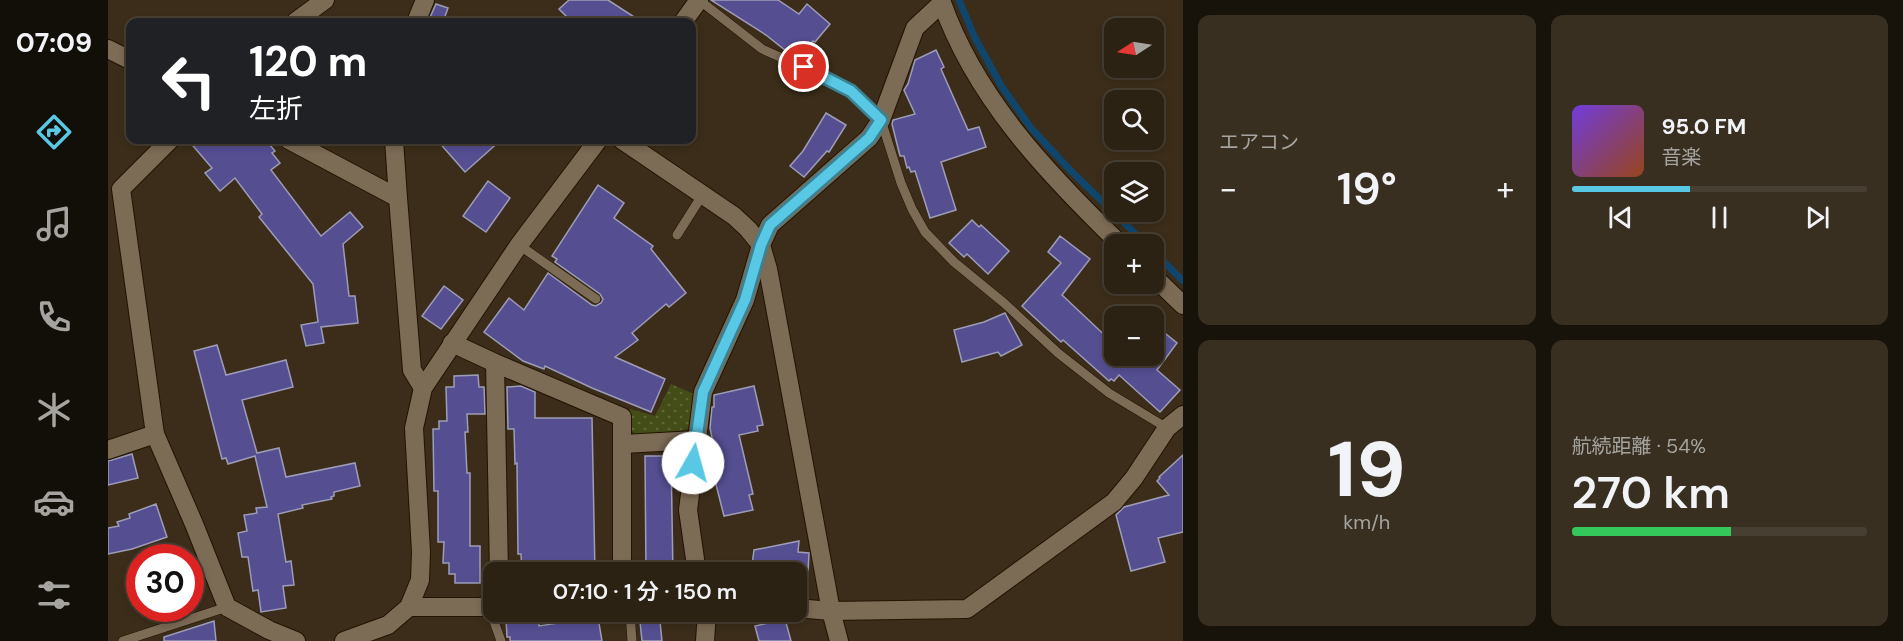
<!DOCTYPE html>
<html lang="ja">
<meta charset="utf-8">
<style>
body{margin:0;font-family:"DM Sans","Noto Sans JP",sans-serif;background:#382f21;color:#f1f3f6;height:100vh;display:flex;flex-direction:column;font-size:22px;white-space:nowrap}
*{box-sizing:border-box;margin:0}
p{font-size:20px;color:#a6a4a0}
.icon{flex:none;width:33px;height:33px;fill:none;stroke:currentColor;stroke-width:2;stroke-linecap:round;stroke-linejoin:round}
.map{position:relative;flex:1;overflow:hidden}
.details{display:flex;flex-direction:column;gap:15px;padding:15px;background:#18130a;width:720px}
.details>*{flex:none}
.top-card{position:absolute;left:18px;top:18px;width:570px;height:126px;border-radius:12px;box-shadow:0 3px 9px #0003,0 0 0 2px #483f33;background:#202124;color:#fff;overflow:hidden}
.needle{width:39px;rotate:258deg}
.buttons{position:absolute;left:996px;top:18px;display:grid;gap:12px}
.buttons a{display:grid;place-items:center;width:60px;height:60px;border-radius:12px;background:#2c2213;box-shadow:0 3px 9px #0003,0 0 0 2px #483f33;font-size:30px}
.speed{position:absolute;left:18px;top:544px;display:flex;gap:12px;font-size:30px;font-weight:700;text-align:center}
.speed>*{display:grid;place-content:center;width:78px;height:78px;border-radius:50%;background:#2c2213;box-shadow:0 3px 9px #0003,0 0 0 2px #483f33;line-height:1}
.speed .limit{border:9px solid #d22;background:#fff;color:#111}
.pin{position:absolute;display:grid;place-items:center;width:51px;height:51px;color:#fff;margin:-26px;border:3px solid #fff;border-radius:50%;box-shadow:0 2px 6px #0007}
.me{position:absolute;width:66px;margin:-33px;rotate:7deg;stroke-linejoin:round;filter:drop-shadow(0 0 4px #0008)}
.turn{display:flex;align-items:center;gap:21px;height:126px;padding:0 24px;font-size:27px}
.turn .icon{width:78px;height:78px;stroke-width:2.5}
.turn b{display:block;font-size:42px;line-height:51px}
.big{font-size:45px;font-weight:600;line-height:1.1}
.details .card{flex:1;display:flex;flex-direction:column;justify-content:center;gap:9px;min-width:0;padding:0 21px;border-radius:12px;background:#382f21}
.details .dial{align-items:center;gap:0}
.dial b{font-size:78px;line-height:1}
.song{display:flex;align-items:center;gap:18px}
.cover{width:72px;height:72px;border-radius:9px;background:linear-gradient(135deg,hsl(260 70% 55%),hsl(20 70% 35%))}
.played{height:6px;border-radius:3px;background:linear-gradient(90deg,#59c8e4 40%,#483f33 40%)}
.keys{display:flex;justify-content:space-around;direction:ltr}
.heat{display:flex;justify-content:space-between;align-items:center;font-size:33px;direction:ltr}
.charge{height:9px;border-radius:4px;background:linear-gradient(90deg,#34c759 54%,#483f33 0)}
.details .tiles{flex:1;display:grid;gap:15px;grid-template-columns:repeat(2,1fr)}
.trip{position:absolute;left:375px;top:562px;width:324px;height:60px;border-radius:12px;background:#2c2213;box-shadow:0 3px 9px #0003,0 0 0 2px #483f33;font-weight:600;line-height:60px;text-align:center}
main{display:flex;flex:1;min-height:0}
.menu{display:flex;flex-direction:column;width:108px;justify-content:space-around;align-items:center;background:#120e08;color:#a6a4a0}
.menu .icon{width:42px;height:42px}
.menu .current{color:#59c8e4}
.menu b{font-size:27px;color:#f1f3f6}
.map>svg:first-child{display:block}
.park{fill:url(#park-dots)}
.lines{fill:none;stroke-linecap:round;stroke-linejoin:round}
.stream{stroke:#11466c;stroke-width:7}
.building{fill:#554f92;stroke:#9d9db8;stroke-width:1.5}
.service-casing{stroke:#221402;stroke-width:10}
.minor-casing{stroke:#221402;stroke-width:20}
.tertiary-casing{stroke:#221402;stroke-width:20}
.service{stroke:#7c6b55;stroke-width:9}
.minor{stroke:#7c6b55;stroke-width:18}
.tertiary{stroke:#7c6b55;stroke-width:18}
.route-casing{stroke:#3a8294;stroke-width:15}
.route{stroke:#59c8e4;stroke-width:10}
</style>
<main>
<nav class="menu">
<b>07:09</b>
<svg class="icon current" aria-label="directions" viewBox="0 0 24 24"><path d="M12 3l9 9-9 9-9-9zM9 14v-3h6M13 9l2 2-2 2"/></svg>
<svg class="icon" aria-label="music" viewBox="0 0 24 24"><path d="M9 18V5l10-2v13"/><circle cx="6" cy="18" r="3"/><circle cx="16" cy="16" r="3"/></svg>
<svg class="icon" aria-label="phone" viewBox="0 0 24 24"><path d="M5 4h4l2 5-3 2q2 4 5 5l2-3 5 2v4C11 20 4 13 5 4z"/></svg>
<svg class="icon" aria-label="climate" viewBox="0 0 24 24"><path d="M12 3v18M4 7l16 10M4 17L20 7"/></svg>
<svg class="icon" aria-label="car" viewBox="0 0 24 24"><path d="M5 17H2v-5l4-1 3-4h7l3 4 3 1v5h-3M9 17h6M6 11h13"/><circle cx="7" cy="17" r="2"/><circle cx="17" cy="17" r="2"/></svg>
<svg class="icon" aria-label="filters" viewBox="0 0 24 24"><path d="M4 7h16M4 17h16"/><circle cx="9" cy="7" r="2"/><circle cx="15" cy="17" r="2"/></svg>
</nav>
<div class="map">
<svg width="1075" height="641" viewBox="0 0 1075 641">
<defs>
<pattern id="park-dots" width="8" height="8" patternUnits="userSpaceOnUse" patternTransform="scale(1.5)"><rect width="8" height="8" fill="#444d18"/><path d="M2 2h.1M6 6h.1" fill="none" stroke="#5f6638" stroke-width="1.8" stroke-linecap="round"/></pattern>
</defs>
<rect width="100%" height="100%" fill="#3b2d19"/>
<path class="park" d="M563 384 586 394 584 425 575 434 529 436 521 428 522 409 547 416Z"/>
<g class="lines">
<g class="stream">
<path d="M851 0 867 38 894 87 923 128 963 171 1038 244"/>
<path d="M1046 252 1075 281"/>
</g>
</g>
<g class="building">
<path d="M461 0H500L534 22H464L451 9Z"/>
<path d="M603 0H670L691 14 699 4 722 24 707 42 705 41 691 56 677 50 658 35Z"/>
<path d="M328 4 340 8 335 22H320Z"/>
<path d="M828 50 836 67 833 69 860 130 871 127 878 147 833 162 848 210 822 218 807 171 803 172 801 167 799 168 796 156H792L784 124 785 120 807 114 796 90 800 84 807 60Z"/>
<path d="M718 113 738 125 721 152 719 151 696 177 682 166 695 151Z"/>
<path d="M80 140H158L167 151 164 153 172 163 163 170 213 236 242 212 255 227 235 244 241 296H247L250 323 213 327 216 343 198 346 193 325 210 322 205 284 151 217 154 214 127 178 112 191 97 173 104 168Z"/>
<path d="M329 140H393L357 172Z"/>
<path d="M380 181 402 198 378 232 355 216Z"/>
<path d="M490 185 516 203 506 218 545 246 543 249 578 293 561 307 558 304 524 333 530 340 507 357 557 379 543 412 484 388 437 366 436 369 415 361 376 332 401 298 416 310 440 273 484 305 488 306 493 303 495 299 492 294 447 262 449 259 444 256Z"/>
<path d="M864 220 871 227 873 225 901 251 880 274 859 254 856 257 841 243Z"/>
<path d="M952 236 982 259 954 295 1006 344V356H1046V340L1053 330 1069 343 1049 370 1072 390 1052 412 1011 375 1006 381 1003 379 1001 381 955 340 953 342 914 306 953 263 940 252Z"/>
<path d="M336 286 355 300 333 329 314 316Z"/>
<path d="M897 313 914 345 893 356 890 352 854 362 846 330 876 322Z"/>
<path d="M109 345 118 375 178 360 185 387 134 400 149 453 171 448 178 477 247 463 252 486 226 492V496L223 497 224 499 194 505 195 508 170 514 178 562 183 561 186 585 175 586 178 608 153 612 150 590 145 591 140 557H134L130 533 139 531 136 515 149 513 148 508 159 507 147 456 120 464 118 458 114 459 86 351Z"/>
<path d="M370 375 371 387H376L377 414H359L360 432H357L359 473H362V546H372V583H347V574H341V563H335L336 542H330V491H326L325 429H331V421H339L338 387H346V376Z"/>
<path d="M413 386 427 392V418H484L487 573H414L413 554H410L409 463 407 464 406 429H400L399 387Z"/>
<path d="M646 386 655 425 649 426 650 431 631 435 645 494 641 495 645 510 616 516 604 469 610 467 602 428 604 407H606V395Z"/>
<path d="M24 454 30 478 0 485V461Z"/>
<path d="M1075 455V532L1050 538 1057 562 1023 571 1008 515 1016 507 1061 495 1049 481 1052 478 1051 477Z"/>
<path d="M537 456H563L565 573H538Z"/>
<path d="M48 504 59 537 24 549 0 554V528L11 526 9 522 22 518 21 514Z"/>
<path d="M691 541 690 552 701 553 700 573H643L646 550Z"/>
<path d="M531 612H551L554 641H534Z"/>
<path d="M490 617 494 641H402V637H399L398 619 431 618V626Z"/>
<path d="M677 619 683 641H651L647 626Z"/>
<path d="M106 621 108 641H56V637Z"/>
</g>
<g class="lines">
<defs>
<g id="service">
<path d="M591 0 654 49 717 77 743 91 773 120 793 183 804 209 817 232 846 262 896 303 950 353 1001 393 1059 428"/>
<path d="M569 235 595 194"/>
<path d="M411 245 488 299"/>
<path d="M381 607 393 641"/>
<path d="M522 612 524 641"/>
<path d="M15 641 119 607"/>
</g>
<g id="minor">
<path d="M187 22 217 0"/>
<path d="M308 22 317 0"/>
<path d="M575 22 591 0"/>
<path d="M0 49 22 60"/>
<path d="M62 140 13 189 47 434 86 524 119 607 161 630 188 641"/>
<path d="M181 140 290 198 304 370 315 388"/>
<path d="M286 140 290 198"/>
<path d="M514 140 626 216 640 229 653 245 660 269 723 611 731 641"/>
<path d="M344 343 387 363 514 417V573"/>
<path d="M387 363 391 573"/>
<path d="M515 444 588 440"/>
<path d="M0 450 47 434"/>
<path d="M589 573 580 510 595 392 637 300 653 245 662 225 761 138 773 120 807 28 834 3"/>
<path d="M301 607H386"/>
<path d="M688 608 723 611 859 609 1006 502 1026 478 1059 428 1075 415"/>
<path d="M236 641 280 625 301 607 312 580 313 552 306 428 315 388 411 245 490 140"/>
<path d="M597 641 599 612"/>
</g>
<g id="tertiary">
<path d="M833 0C867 98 940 174 1012 244"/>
<path d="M1046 277 1075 305"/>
</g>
</defs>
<use href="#service" class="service-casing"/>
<use href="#minor" class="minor-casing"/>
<use href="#tertiary" class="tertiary-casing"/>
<use href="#service" class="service"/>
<use href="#minor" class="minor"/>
<use href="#tertiary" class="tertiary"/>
</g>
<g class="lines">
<defs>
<path id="route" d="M585 463 595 392 637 300 653 245 662 225 761 138 773 120 743 91 696 67"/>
</defs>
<use href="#route" class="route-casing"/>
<use href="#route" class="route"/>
</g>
</svg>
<div class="buttons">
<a><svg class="needle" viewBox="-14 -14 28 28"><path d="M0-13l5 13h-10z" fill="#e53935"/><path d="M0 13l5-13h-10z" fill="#a6a4a0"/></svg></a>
<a><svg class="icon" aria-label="search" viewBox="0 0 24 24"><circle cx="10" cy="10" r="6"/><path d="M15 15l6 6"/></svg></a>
<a><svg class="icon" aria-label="layers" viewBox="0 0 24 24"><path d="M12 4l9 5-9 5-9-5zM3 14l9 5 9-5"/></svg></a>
<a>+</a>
<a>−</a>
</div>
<div class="speed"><div class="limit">30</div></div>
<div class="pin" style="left:696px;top:67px;background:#d93025"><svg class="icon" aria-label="arrive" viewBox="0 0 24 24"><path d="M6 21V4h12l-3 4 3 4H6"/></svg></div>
<svg class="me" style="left:585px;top:463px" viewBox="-20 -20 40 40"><circle r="19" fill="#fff"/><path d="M0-13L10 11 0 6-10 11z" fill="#59c8e4"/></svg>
<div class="trip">07:10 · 1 分 · 150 m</div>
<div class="top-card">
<div class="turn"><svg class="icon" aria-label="left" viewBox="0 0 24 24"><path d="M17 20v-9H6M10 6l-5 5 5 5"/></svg><div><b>120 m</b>左折</div></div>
</div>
</div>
<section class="details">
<div class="tiles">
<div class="card"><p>エアコン</p>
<div class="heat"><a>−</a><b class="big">19°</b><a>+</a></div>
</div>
<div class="card">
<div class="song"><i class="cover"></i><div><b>95.0 FM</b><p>音楽</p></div></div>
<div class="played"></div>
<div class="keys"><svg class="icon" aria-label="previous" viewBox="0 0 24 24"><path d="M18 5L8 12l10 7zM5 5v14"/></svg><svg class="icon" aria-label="pause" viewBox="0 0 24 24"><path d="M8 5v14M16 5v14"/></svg><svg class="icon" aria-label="next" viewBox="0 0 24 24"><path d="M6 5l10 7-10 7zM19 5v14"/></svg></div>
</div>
<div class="card dial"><b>19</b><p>km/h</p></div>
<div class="card"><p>航続距離 · 54%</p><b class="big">270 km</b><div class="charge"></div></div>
</div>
</section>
</main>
